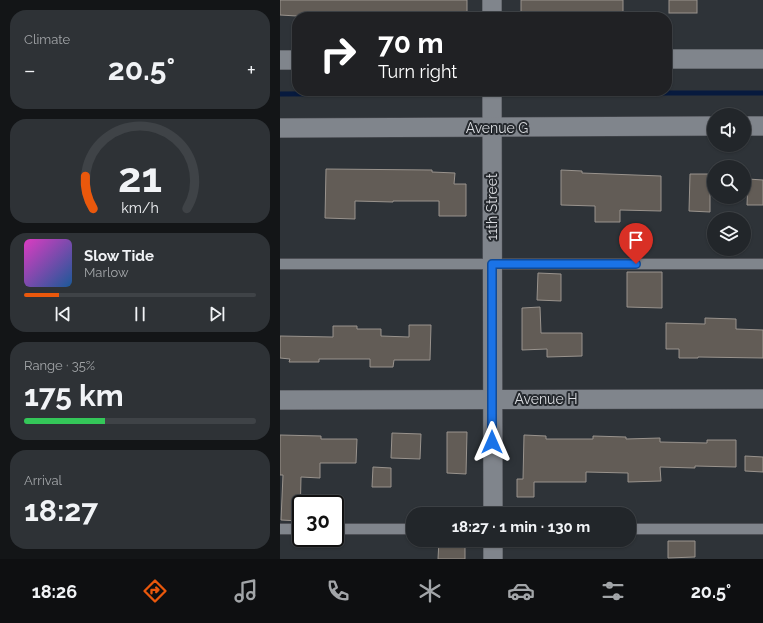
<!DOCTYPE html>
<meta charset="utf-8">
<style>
body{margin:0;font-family:Raleway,sans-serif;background:#2e3236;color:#f1f3f6;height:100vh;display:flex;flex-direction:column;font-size:15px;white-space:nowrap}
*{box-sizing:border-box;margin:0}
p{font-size:13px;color:#a2a5a8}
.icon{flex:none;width:22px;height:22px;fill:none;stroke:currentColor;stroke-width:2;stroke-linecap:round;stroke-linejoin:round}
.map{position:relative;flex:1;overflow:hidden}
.panel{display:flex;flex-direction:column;gap:10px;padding:10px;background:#131517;width:280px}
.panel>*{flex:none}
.banner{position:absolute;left:12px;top:12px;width:380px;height:84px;border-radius:16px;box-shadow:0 1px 3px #0004,0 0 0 1px #3f4347;background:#202124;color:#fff;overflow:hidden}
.buttons{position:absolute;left:427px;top:108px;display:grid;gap:8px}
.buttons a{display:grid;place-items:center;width:44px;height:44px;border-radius:50%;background:#22262a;box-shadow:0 1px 3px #0004,0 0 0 1px #3f4347;font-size:20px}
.speed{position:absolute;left:12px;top:495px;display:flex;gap:8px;font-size:20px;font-weight:700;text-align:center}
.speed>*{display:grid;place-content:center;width:52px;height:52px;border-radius:50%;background:#22262a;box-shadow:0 1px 3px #0004,0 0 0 1px #3f4347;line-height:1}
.speed .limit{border:2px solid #111;border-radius:6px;background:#fff;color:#111}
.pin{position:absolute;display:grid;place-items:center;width:34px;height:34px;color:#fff;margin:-41px -17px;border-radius:50% 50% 50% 0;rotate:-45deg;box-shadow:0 0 4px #0007}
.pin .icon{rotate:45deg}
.me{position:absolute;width:44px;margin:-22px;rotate:0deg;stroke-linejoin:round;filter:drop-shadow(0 0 3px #0008)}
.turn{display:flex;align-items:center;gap:14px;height:84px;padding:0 20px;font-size:18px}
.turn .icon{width:52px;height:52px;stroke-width:2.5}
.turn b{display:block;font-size:28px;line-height:34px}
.big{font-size:30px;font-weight:700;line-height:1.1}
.panel .tile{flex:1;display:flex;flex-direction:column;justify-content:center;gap:6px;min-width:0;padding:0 14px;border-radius:16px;background:#2e3236}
.panel .dial{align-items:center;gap:0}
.dial svg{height:104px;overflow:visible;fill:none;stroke:#3f4347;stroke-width:7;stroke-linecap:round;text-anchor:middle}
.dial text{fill:#f1f3f6;stroke:none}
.song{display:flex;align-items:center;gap:12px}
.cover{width:48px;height:48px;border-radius:6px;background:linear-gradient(135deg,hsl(310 70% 55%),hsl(210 70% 35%))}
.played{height:4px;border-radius:2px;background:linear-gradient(90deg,#ea580c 15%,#3f4347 15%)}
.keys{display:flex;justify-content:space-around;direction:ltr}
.heat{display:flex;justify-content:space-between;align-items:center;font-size:22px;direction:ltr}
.charge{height:6px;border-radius:3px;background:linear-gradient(90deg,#34c759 35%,#3f4347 0)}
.trip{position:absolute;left:126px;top:507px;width:230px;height:40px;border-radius:16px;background:#22262a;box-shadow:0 1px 3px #0004,0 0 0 1px #3f4347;font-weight:700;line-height:40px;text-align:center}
.tabs{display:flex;height:64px;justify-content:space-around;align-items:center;background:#0e0f11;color:#a2a5a8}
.tabs .icon{width:28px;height:28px}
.tabs .current{color:#ea580c}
.tabs b{font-size:18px;color:#f1f3f6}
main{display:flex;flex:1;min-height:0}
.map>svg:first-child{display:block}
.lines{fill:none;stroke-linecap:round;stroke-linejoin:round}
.stream{stroke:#071a3e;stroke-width:5}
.building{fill:#625c56;stroke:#99938d}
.lane-casing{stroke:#4e5056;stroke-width:12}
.street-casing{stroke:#4e5056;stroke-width:20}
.lane{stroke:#80858c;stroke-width:10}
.street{stroke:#80858c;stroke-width:19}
.route-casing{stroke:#114b97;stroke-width:10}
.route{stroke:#1a73e8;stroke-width:7}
.labels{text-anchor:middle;stroke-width:4;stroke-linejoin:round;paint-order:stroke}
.street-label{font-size:14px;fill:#dadce0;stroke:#25292e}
</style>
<main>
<section class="panel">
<div class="tile"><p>Climate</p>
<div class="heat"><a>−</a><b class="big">20.5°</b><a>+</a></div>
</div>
<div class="tile dial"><svg viewBox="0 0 100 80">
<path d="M14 69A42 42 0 1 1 86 69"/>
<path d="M14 69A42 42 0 0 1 8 44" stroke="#ea580c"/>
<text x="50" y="56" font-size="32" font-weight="700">21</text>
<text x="50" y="72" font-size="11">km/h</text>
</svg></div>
<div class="tile">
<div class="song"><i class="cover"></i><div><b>Slow Tide</b><p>Marlow</p></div></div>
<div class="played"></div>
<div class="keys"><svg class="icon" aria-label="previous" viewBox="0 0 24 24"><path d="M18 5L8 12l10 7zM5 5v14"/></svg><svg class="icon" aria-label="pause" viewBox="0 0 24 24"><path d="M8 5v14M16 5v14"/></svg><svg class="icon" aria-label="next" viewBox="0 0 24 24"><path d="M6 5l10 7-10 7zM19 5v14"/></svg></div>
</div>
<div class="tile"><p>Range · 35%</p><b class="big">175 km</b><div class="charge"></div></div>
<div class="tile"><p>Arrival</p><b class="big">18:27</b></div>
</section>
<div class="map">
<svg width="483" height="559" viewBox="0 0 483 559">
<rect width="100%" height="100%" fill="#2e3338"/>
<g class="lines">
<g class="stream">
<path d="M238 93H483"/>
<path d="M0 94 187 93"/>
</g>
</g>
<g class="building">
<path d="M0 0H187V16L110 14V17H17V16L0 15Z"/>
<path d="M241 0H343V13H327V17H310L309 13H262V17H241Z"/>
<rect x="389" y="0" width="28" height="13"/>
<path d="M46 169 152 170V172L175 173 174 184H186V216H159V201H113V202L75 201V219L45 218Z"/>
<path d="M281 170 302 171V173L381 176V211L340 210V222H315V206L281 205Z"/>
<path d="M410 174H430V212L409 211Z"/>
<path d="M468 179 483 180V205H467Z"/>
<path d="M347 272H382V308L347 307Z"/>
<path d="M258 273 281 274V301L257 300Z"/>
<path d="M260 307 261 333H302V356L267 357V349L242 350V308Z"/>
<path d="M425 318 456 319V329L483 330V358L418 357V358H399V349H386V323L425 324Z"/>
<path d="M129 325H151L150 360H114L113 367H90V359H39V362H9L10 359 0 358V336L53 337V326H77V329H101V336L129 337Z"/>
<path d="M167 432H187L186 474 167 473Z"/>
<path d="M112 433 141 434 140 459 111 458Z"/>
<path d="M0 435 41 436V439H77L76 463H40V478L21 477 20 521 1 520 3 475H0Z"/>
<path d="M244 435 266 436V439H313V436L346 437V439L380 438V442L427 443V440H456V467L415 466V468L380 467 381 481 348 482V473L306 472V482H254V497H237V479H243Z"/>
<path d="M465 456 483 457V472L465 471Z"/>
<path d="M93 467 111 468V487H92Z"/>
<path d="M159 540H185V559H158Z"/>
<path d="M388 541H415V557L388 558Z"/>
</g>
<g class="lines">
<defs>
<g id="lane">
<path d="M0 264H483"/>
<path d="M0 529H21"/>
<path d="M55 529H133"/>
<path d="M349 529H483"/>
</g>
<g id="street">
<path d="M212 0V17"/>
<path d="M387 59H483"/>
<path d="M0 60H17"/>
<path d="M212 91 213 514"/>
<path d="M464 126H483"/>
<path d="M0 128 434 126"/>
<path d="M0 400 483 399"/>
<path d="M213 540V559"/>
</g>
</defs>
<use href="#lane" class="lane-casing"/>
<use href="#street" class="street-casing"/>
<use href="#lane" class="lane"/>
<use href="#street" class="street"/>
</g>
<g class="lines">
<defs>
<path id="route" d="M212 442V264H356"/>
</defs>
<use href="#route" class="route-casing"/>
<use href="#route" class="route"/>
</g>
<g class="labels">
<g class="street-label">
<text x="217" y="133">Avenue G</text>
<text transform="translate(212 207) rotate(-90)" y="5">11th Street</text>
<text x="266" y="404">Avenue H</text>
</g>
</g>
</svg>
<div class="buttons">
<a><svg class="icon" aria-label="sound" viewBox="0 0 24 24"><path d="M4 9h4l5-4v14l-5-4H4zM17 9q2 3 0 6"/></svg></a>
<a><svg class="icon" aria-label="search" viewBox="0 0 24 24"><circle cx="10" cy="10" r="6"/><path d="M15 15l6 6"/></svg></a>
<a><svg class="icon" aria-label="layers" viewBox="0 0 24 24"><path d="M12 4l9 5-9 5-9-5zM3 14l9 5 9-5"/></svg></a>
</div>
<div class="speed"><div class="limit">30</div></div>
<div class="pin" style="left:356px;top:264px;background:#d93025"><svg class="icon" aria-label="arrive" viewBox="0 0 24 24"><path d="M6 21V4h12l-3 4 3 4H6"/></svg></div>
<svg class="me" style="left:212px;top:442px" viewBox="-20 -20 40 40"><path d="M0-17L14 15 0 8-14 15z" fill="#1a73e8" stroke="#fff" stroke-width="4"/></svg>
<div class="trip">18:27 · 1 min · 130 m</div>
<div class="banner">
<div class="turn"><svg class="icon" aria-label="right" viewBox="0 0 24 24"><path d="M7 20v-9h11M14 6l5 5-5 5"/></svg><div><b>70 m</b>Turn right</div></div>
</div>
</div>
</main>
<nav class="tabs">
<b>18:26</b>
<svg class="icon current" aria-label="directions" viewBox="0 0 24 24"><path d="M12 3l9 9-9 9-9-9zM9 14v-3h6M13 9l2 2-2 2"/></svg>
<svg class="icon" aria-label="music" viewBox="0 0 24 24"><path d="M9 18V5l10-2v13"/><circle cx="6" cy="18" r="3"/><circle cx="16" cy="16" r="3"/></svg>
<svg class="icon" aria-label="phone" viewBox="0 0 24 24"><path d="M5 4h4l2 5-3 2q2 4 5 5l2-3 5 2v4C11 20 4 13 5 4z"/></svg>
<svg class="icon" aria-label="climate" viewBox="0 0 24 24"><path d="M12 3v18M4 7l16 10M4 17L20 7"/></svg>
<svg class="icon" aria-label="car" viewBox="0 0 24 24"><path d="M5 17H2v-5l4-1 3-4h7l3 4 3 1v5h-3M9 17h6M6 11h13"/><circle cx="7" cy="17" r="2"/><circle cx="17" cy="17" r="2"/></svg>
<svg class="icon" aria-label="filters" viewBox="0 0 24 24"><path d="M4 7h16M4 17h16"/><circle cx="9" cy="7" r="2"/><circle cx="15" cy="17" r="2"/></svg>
<b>20.5°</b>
</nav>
